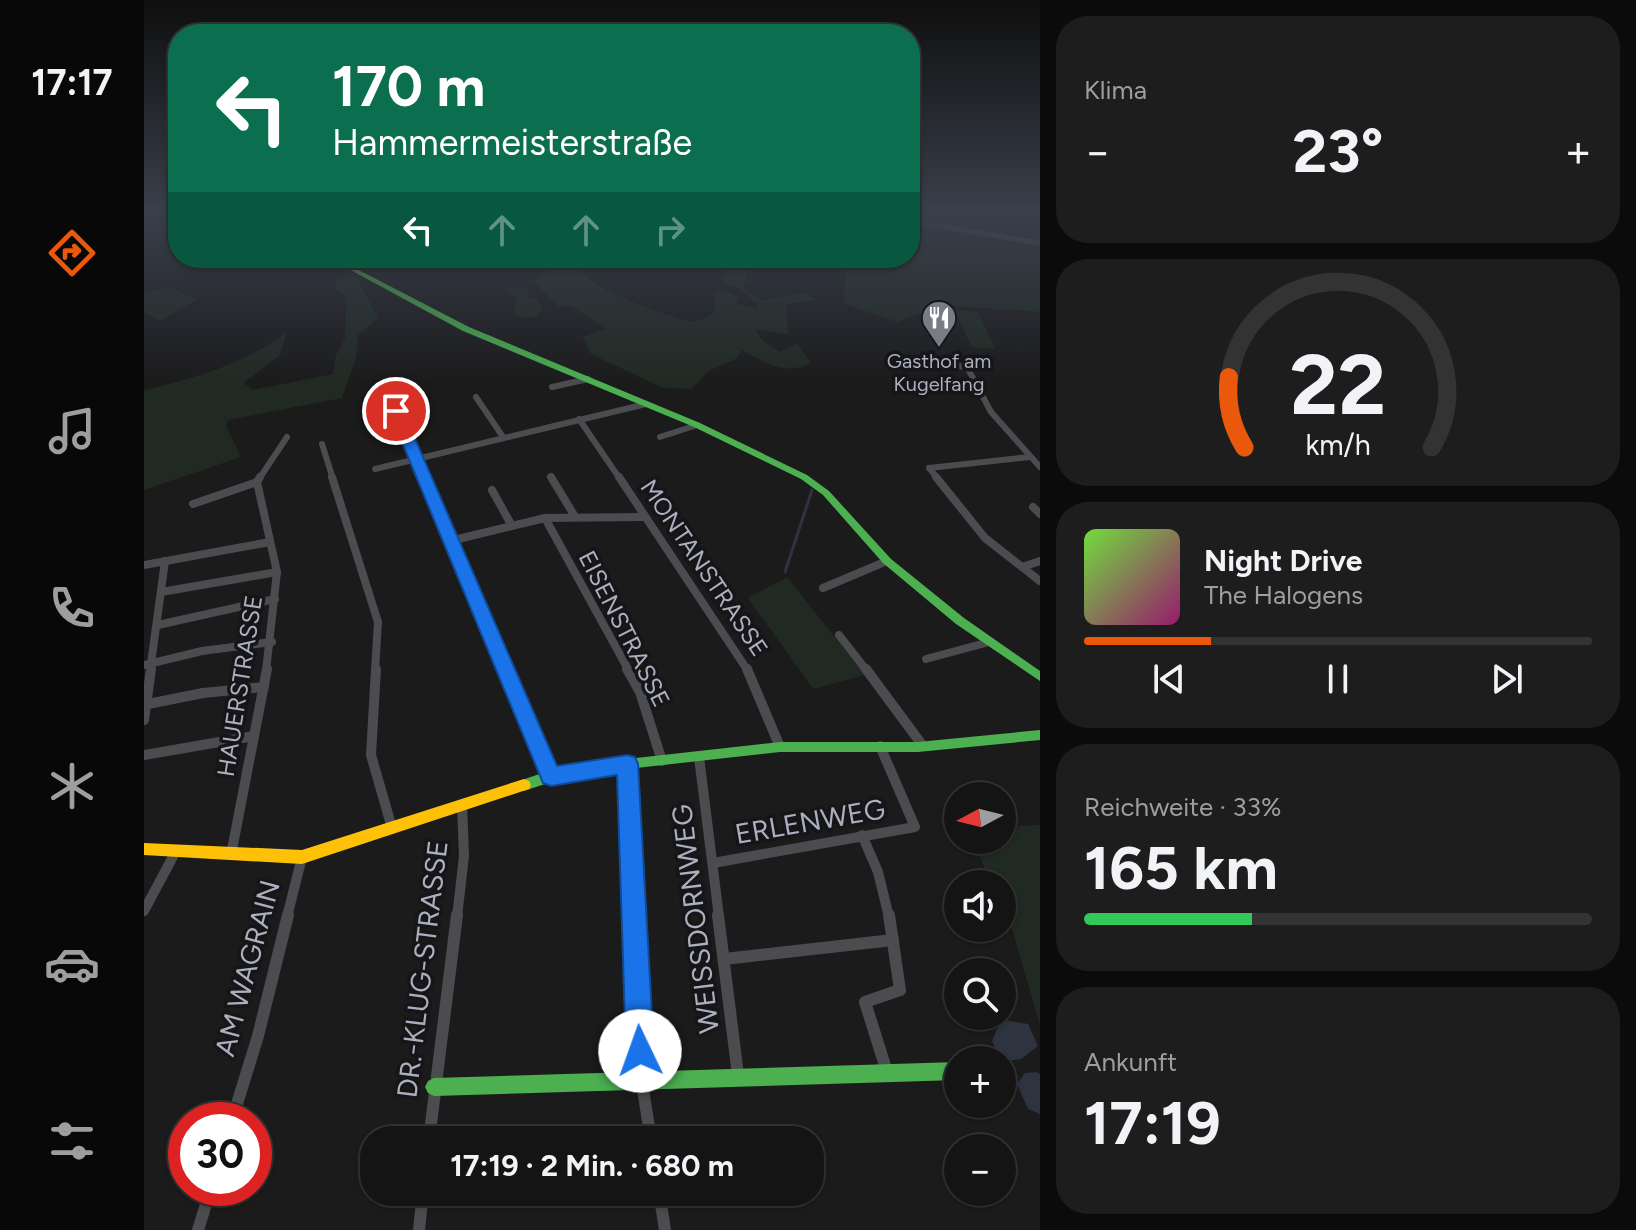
<!DOCTYPE html>
<html lang="de">
<meta charset="utf-8">
<style>
body{margin:0;font-family:Figtree,sans-serif;background:#1d1d1e;color:#f1f3f6;height:100vh;display:flex;flex-direction:column;font-size:30px;white-space:nowrap}
*{box-sizing:border-box;margin:0}
p{font-size:26px;color:#9d9ea0}
.icon{flex:none;width:44px;height:44px;fill:none;stroke:currentColor;stroke-width:2;stroke-linecap:round;stroke-linejoin:round}
.map{position:relative;flex:1;overflow:hidden}
.details{display:flex;flex-direction:column;gap:16px;padding:16px;background:#0b0b0c;width:596px}
.details>*{flex:none}
.banner{position:absolute;left:24px;top:24px;width:752px;height:244px;border-radius:32px;box-shadow:0 2px 6px #0004,0 0 0 2px #333334;background:#0b6e4f;color:#fff;overflow:hidden}
.needle{width:52px;rotate:263deg}
.buttons{position:absolute;left:800px;top:782px;display:grid;gap:16px}
.buttons a{display:grid;place-items:center;width:72px;height:72px;border-radius:50%;background:#141415;box-shadow:0 2px 6px #0004,0 0 0 2px #333334;font-size:40px}
.speed{position:absolute;left:24px;top:1102px;display:flex;gap:16px;font-size:40px;font-weight:700;text-align:center}
.speed>*{display:grid;place-content:center;width:104px;height:104px;border-radius:50%;background:#141415;box-shadow:0 2px 6px #0004,0 0 0 2px #333334;line-height:1}
.speed .limit{border:12px solid #d22;background:#fff;color:#111}
.pin{position:absolute;display:grid;place-items:center;width:68px;height:68px;color:#fff;margin:-34px;border:4px solid #fff;border-radius:50%;box-shadow:0 2px 8px #0007}
.me{position:absolute;width:88px;margin:-44px;rotate:357deg;stroke-linejoin:round;filter:drop-shadow(0 0 6px #0008)}
.turn{display:flex;align-items:center;gap:28px;height:168px;padding:0 32px;font-size:36px}
.turn .icon{width:104px;height:104px;stroke-width:2.5}
.turn b{display:block;font-size:56px;line-height:68px}
.lanes{display:flex;align-items:center;height:76px;padding:0 32px;background:#0003;justify-content:center;gap:40px;direction:ltr}
.lanes .off{opacity:.35}
.big{font-size:60px;font-weight:700;line-height:1.1}
.details .tile{flex:1;display:flex;flex-direction:column;justify-content:center;gap:12px;min-width:0;padding:0 28px;border-radius:32px;background:#1d1d1e}
.details .dial{align-items:center;gap:0}
.dial svg{height:208px;overflow:visible;fill:none;stroke:#333334;stroke-width:7;stroke-linecap:round;text-anchor:middle}
.dial text{fill:#f1f3f6;stroke:none}
.song{display:flex;align-items:center;gap:24px}
.cover{width:96px;height:96px;border-radius:12px;background:linear-gradient(135deg,hsl(100 70% 55%),hsl(320 70% 35%))}
.played{height:8px;border-radius:4px;background:linear-gradient(90deg,#ea580c 25%,#333334 25%)}
.keys{display:flex;justify-content:space-around;direction:ltr}
.heat{display:flex;justify-content:space-between;align-items:center;font-size:44px;direction:ltr}
.charge{height:12px;border-radius:6px;background:linear-gradient(90deg,#34c759 33%,#333334 0)}
.trip{position:absolute;left:216px;top:1126px;width:464px;height:80px;border-radius:32px;background:#141415;box-shadow:0 2px 6px #0004,0 0 0 2px #333334;font-weight:700;line-height:80px;text-align:center}
main{display:flex;flex:1;min-height:0}
.tabs{display:flex;flex-direction:column;width:144px;justify-content:space-around;align-items:center;background:#080808;color:#9d9ea0}
.tabs .icon{width:56px;height:56px}
.tabs .active{color:#ea580c}
.tabs b{font-size:36px;color:#f1f3f6}
.map>svg:first-child{display:block}
.green{fill:#212923}
.water{fill:#2d343f}
.lines{fill:none;stroke-linecap:round;stroke-linejoin:round}
.stream{stroke:#2d343f;stroke-width:3}
.street-far4{stroke:#4b4c4f;stroke-width:5}
.street-far3{stroke:#4b4c4f;stroke-width:6}
.street-far2{stroke:#4b4c4f;stroke-width:8}
.street-far1{stroke:#4b4c4f;stroke-width:10}
.street{stroke:#4b4c4f;stroke-width:12}
.fast{fill:#4caf50;fill-rule:evenodd}
.slow{fill:#ffc107;fill-rule:evenodd}
.route{fill:#1a73e8;stroke:#114b97;stroke-width:2}
.labels{text-anchor:middle;stroke-width:7;stroke-linejoin:round;paint-order:stroke}
.far-poi-label{font-size:20px;fill:#acafbd;stroke:#161518}
.street-label{font-size:24px;fill:#acafbd;stroke:#161518}
.near-street-label{font-size:28px;fill:#acafbd;stroke:#161518}
</style>
<main>
<nav class="tabs">
<b>17:17</b>
<svg class="icon active" aria-label="directions" viewBox="0 0 24 24"><path d="M12 3l9 9-9 9-9-9zM9 14v-3h6M13 9l2 2-2 2"/></svg>
<svg class="icon" aria-label="music" viewBox="0 0 24 24"><path d="M9 18V5l10-2v13"/><circle cx="6" cy="18" r="3"/><circle cx="16" cy="16" r="3"/></svg>
<svg class="icon" aria-label="phone" viewBox="0 0 24 24"><path d="M5 4h4l2 5-3 2q2 4 5 5l2-3 5 2v4C11 20 4 13 5 4z"/></svg>
<svg class="icon" aria-label="climate" viewBox="0 0 24 24"><path d="M12 3v18M4 7l16 10M4 17L20 7"/></svg>
<svg class="icon" aria-label="car" viewBox="0 0 24 24"><path d="M5 17H2v-5l4-1 3-4h7l3 4 3 1v5h-3M9 17h6M6 11h13"/><circle cx="7" cy="17" r="2"/><circle cx="17" cy="17" r="2"/></svg>
<svg class="icon" aria-label="filters" viewBox="0 0 24 24"><path d="M4 7h16M4 17h16"/><circle cx="9" cy="7" r="2"/><circle cx="15" cy="17" r="2"/></svg>
</nav>
<div class="map">
<svg width="896" height="1230" viewBox="0 0 896 1230">
<rect width="100%" height="100%" fill="#1b1b1c"/>
<g class="green">
<path d="M766 212H896V312L797 305 753 322 699 303 703 263 716 258H766V239L779 233 766 229Z"/>
<path d="M584 258 609 259 599 287 618 301 659 292 673 300 643 304 644 334 611 329 618 340 636 352 653 344 667 363C641 376 622 363 598 350L592 359 564 371 548 389 519 388 447 354 439 337 462 329 428 306H414L389 281C401 272 414 266 430 270 440 272 448 282 456 287 469 295 536 322 550 321 559 321 566 316 572 310L569 292 579 290 594 297 595 301 590 303 611 309 615 305 597 290 579 282Z"/>
<path d="M212 277 234 318 214 335 212 358 198 398 84 420 82 426 97 457 0 490V390C52 378 100 364 143 332L136 355 100 383 109 390 189 374 192 355 201 338 202 297 192 290V280Z"/>
<path d="M24 287 54 299 16 321 0 312V293Z"/>
<path d="M365 288 384 289 385 298 393 299 398 310 393 316 379 318 370 314 372 297 363 292Z"/>
<path d="M810 310 834 312 851 349 828 347Z"/>
<path d="M643 577 721 675 669 689 604 598Z"/>
<path d="M896 825V1025L858 895V884L846 882 829 840H858V835H862L869 826Z"/>
</g>
<g class="water">
<path d="M861 1020 884 1024 894 1046 877 1059 858 1062 848 1041 855 1025Z"/>
<path d="M892 1072 896 1074V1114L884 1109 873 1084 881 1073Z"/>
</g>
<g class="lines">
<path class="stream" d="M641 572 668 490"/>
<path class="street-far4" d="M766 221 896 243"/>
<g class="street-far3">
<path d="M762 359 823 367 847 412 896 467"/>
<path d="M408 387 444 379"/>
<path d="M332 397 359 437"/>
<path d="M252 411 281 479"/>
<path d="M435 419 476 479"/>
<path d="M516 437 553 425"/>
<path d="M178 444 189 479"/>
<path d="M785 468 794 479"/>
<path d="M785 468 886 457"/>
<path d="M231 469 502 404"/>
<path d="M115 479 143 437"/>
</g>
<g class="street-far2">
<path d="M116 477 113 482 133 572 122 671"/>
<path d="M188 477 234 622 231 671"/>
<path d="M280 477 362 671"/>
<path d="M407 477 430 515"/>
<path d="M475 477 604 671"/>
<path d="M792 477 841 538 896 581"/>
<path d="M348 490 368 526"/>
<path d="M49 504 113 482"/>
<path d="M889 507 896 514"/>
<path d="M401 518 485 671"/>
<path d="M306 541 401 518 499 517"/>
<path d="M0 565 126 542"/>
<path d="M878 567 896 561"/>
<path d="M679 588 743 561"/>
<path d="M17 592 133 572"/>
<path d="M14 625 131 599"/>
<path d="M695 635 723 671"/>
<path d="M782 659 845 642"/>
<path d="M0 665 58 651 128 642"/>
<path d="M6 671 21 561"/>
</g>
<g class="street-far1">
<path d="M232 669 227 755 248 828"/>
<path d="M362 669 407 776"/>
<path d="M483 669 496 692 518 761"/>
<path d="M603 669 636 747"/>
<path d="M722 669 779 746"/>
<path d="M4 704 59 693 120 687"/>
<path d="M0 720 7 669"/>
<path d="M0 755 110 736"/>
<path d="M555 757 575 917"/>
<path d="M483 764 490 917"/>
<path d="M718 835 734 872 745 917"/>
<path d="M87 855 123 669"/>
<path d="M569 863 771 827 736 746"/>
<path d="M0 911 32 851"/>
<path d="M143 917 158 857"/>
<path d="M313 917 320 856 318 805"/>
</g>
<g class="street">
<path d="M490 915 498 1083 507 1140"/>
<path d="M574 915 594 1075"/>
<path d="M580 959 749 940"/>
<path d="M743 1072 721 1002 756 990 745 915"/>
<path d="M88 1120 114 1036 144 915"/>
<path d="M285 1140 313 915"/>
<path d="M515 1192 521 1230"/>
<path d="M54 1230 67 1188"/>
<path d="M275 1230 279 1192"/>
</g>
<g class="fast">
<path d="M194 258H200L205 265 325 327 556 423 663 475 685 491 747 559 820 618 896 671V681L812 624 739 563 679 495 657 479 550 427 319 331 201 267Z"/>
<path d="M896 730V740L774 752H636L483 769 407 782 380 791 375 789 373 785 375 781 407 770 483 759 636 742H774Z"/>
<path d="M814 1062V1080L290 1096 284 1093 281 1087 284 1081 290 1078Z"/>
</g>
<path class="slow" d="M380 779 385 781 387 785 385 789 158 864 0 855V843L158 850Z"/>
</g>
<linearGradient id="sky" x2="0" y2="1"><stop stop-color="#0f0f0f"/><stop offset="0.55" stop-color="#393f4b"/><stop offset="1" stop-color="#393f4b" stop-opacity="0"/></linearGradient>
<rect width="896" height="384" fill="url(#sky)"/>
<path class="route" d="M247 408 259 411 413 766 483 755 491 757 494 764 510 1051 506 1061 496 1065 486 1061 482 1051 473 775 407 786 399 783 245 411Z"/>
<defs>
<symbol id="restaurant-pin" viewBox="-11 -11 22 30"><path d="M0 17L-7.5 6A9.5 9.5 0 1 1 7.5 6Z" fill="#797b85" stroke="#161518"/><path d="M-5-6h1v4h1v-4h1v4h1v-4h1v5L-1.5 .5V6h-2V.5L-5-1ZM5-6V6H3V1.5H1.5Q1.5-4 5-6Z" fill="#fff"/></symbol>
</defs>
<g fill-rule="evenodd">
<use href="#restaurant-pin" x="775" y="298" width="40" height="54"/>
</g>
<g class="labels">
<g class="far-poi-label">
<text x="795" y="368">Gasthof am<tspan x="795" dy="23">Kugelfang</tspan></text>
</g>
<g class="street-label">
<text transform="translate(560 568) rotate(56)" y="8">MONTANSTRASSE</text>
<text transform="translate(480 629) rotate(63)" y="8">EISENSTRASSE</text>
<text transform="translate(96 686) rotate(-81)" y="8">HAUERSTRASSE</text>
</g>
<g class="near-street-label">
<text transform="translate(666 821) rotate(-10)" y="10">ERLENWEG</text>
<text transform="translate(551 919) rotate(-97)" y="10">WEISSDORNWEG</text>
<text transform="translate(103 968) rotate(-75)" y="10">AM WAGRAIN</text>
<text transform="translate(278 969) rotate(-83)" y="10">DR.-KLUG-STRASSE</text>
</g>
</g>
</svg>
<div class="buttons">
<a><svg class="needle" viewBox="-14 -14 28 28"><path d="M0-13l5 13h-10z" fill="#e53935"/><path d="M0 13l5-13h-10z" fill="#9d9ea0"/></svg></a>
<a><svg class="icon" aria-label="sound" viewBox="0 0 24 24"><path d="M4 9h4l5-4v14l-5-4H4zM17 9q2 3 0 6"/></svg></a>
<a><svg class="icon" aria-label="search" viewBox="0 0 24 24"><circle cx="10" cy="10" r="6"/><path d="M15 15l6 6"/></svg></a>
<a>+</a>
<a>−</a>
</div>
<div class="speed"><div class="limit">30</div></div>
<div class="pin" style="left:252px;top:411px;background:#d93025"><svg class="icon" aria-label="arrive" viewBox="0 0 24 24"><path d="M6 21V4h12l-3 4 3 4H6"/></svg></div>
<svg class="me" style="left:496px;top:1051px" viewBox="-20 -20 40 40"><circle r="19" fill="#fff"/><path d="M0-13L10 11 0 6-10 11z" fill="#1a73e8"/></svg>
<div class="trip">17:19 · 2 Min. · 680 m</div>
<div class="banner">
<div class="turn"><svg class="icon" aria-label="left" viewBox="0 0 24 24"><path d="M17 20v-9H6M10 6l-5 5 5 5"/></svg><div><b>170 m</b>Hammermeisterstraße</div></div>
<div class="lanes"><svg class="icon" aria-label="left" viewBox="0 0 24 24"><path d="M17 20v-9H6M10 6l-5 5 5 5"/></svg><svg class="icon off" aria-label="ahead" viewBox="0 0 24 24"><path d="M12 20V5M6 11l6-6 6 6"/></svg><svg class="icon off" aria-label="ahead" viewBox="0 0 24 24"><path d="M12 20V5M6 11l6-6 6 6"/></svg><svg class="icon off" aria-label="right" viewBox="0 0 24 24"><path d="M7 20v-9h11M14 6l5 5-5 5"/></svg></div>
</div>
</div>
<section class="details">
<div class="tile"><p>Klima</p>
<div class="heat"><a>−</a><b class="big">23°</b><a>+</a></div>
</div>
<div class="tile dial"><svg viewBox="0 0 100 80">
<path d="M14 69A42 42 0 1 1 86 69"/>
<path d="M14 69A42 42 0 0 1 8 42" stroke="#ea580c"/>
<text x="50" y="56" font-size="32" font-weight="700">22</text>
<text x="50" y="72" font-size="11">km/h</text>
</svg></div>
<div class="tile">
<div class="song"><i class="cover"></i><div><b>Night Drive</b><p>The Halogens</p></div></div>
<div class="played"></div>
<div class="keys"><svg class="icon" aria-label="previous" viewBox="0 0 24 24"><path d="M18 5L8 12l10 7zM5 5v14"/></svg><svg class="icon" aria-label="pause" viewBox="0 0 24 24"><path d="M8 5v14M16 5v14"/></svg><svg class="icon" aria-label="next" viewBox="0 0 24 24"><path d="M6 5l10 7-10 7zM19 5v14"/></svg></div>
</div>
<div class="tile"><p>Reichweite · 33%</p><b class="big">165 km</b><div class="charge"></div></div>
<div class="tile"><p>Ankunft</p><b class="big">17:19</b></div>
</section>
</main>
